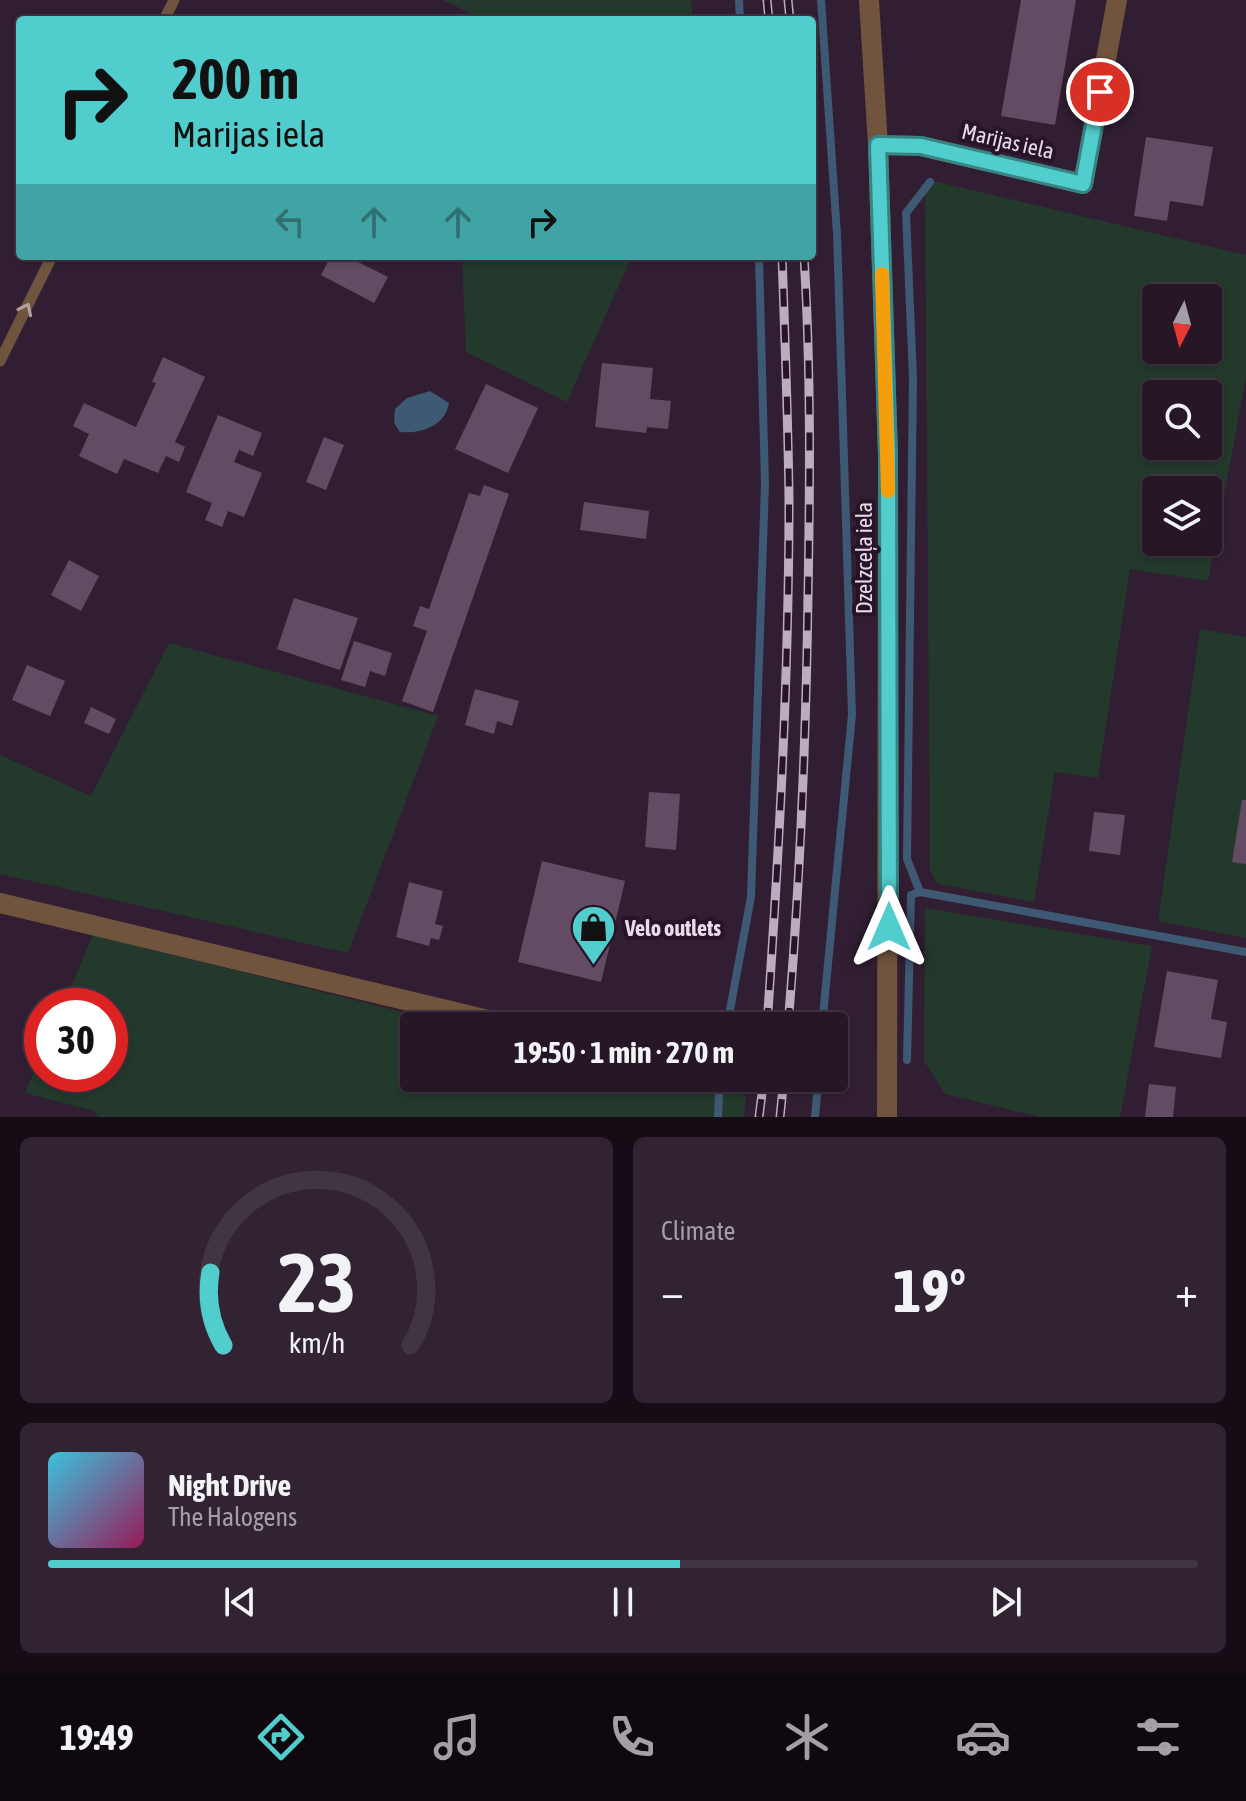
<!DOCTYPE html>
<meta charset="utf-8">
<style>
body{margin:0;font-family:"Asap Condensed",sans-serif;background:#322332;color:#f1f3f6;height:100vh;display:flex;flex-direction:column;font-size:30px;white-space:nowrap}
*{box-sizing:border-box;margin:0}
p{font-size:26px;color:#a49fa7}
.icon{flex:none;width:44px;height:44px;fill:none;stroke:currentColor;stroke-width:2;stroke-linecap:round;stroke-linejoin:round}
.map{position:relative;height:1117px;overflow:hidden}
.drawer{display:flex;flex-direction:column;gap:20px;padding:20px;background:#150c15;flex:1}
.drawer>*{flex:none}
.top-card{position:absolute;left:16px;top:16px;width:800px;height:244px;border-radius:8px;box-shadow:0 2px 6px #0004,0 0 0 2px #423543;background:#52cdcd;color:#111;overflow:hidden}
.needle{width:52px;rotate:186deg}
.tools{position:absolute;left:1142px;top:284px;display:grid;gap:16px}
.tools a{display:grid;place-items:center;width:80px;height:80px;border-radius:8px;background:#261626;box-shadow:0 2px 6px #0004,0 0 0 2px #423543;font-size:40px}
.speed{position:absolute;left:24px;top:988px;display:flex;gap:16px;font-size:40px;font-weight:700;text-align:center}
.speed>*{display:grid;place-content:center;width:104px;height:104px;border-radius:50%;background:#261626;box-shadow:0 2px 6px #0004,0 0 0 2px #423543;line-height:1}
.speed .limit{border:12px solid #d22;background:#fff;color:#111}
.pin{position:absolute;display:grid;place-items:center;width:68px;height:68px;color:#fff;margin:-34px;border:4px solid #fff;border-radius:50%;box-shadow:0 2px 8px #0007}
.me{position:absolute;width:88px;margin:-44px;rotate:0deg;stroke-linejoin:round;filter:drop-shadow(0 0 6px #0008)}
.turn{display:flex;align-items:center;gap:28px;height:168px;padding:0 24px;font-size:36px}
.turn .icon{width:104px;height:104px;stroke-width:2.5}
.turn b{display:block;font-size:56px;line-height:68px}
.lanes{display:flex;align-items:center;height:76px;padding:0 24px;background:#0003;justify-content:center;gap:40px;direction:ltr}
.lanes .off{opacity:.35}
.big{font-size:60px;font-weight:700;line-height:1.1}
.drawer .widget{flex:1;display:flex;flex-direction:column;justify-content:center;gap:12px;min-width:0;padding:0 28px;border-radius:12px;background:#322332}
.drawer .dial{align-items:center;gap:0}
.dial svg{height:208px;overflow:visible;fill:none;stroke:#423543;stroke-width:7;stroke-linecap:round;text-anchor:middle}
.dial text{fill:#f1f3f6;stroke:none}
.song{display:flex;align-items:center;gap:24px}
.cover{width:96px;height:96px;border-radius:12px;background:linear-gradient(135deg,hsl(190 70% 55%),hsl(330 70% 35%))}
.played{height:8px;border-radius:4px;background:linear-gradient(90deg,#52cdcd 55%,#423543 55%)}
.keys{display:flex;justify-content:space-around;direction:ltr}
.heat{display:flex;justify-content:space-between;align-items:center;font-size:44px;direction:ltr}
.drawer .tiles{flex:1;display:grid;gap:20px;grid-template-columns:1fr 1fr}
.widget:last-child{grid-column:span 2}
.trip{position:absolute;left:400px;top:1012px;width:448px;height:80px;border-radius:8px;background:#261626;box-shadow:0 2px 6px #0004,0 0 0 2px #423543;font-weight:700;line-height:80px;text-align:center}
.dock{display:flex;height:128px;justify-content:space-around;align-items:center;background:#0f090f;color:#a49fa7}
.dock .icon{width:56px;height:56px}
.dock .active{color:#52cdcd}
.dock b{font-size:36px;color:#f1f3f6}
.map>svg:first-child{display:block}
.green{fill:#23392b;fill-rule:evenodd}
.water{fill:#3e5974}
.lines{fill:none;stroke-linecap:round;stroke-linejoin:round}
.stream{stroke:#3e5974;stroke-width:8}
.building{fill:#634c63}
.service{stroke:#71543d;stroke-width:11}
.minor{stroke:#71543d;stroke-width:20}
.rail-casing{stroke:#bcadbc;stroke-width:9}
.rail{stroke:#281428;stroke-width:6;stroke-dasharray:18;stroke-linecap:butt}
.oneway{stroke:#b29e9b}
.route-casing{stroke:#358585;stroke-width:20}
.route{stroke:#52cdcd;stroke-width:14}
.slow{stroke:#f59e0b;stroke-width:14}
.labels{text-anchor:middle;stroke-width:8;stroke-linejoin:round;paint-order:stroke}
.street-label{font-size:22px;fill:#e8dae8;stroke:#281428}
.poi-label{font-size:22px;font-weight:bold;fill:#e8dae8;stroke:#281428;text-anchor:start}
</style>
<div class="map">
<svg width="1246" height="1117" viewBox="0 0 1246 1117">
<rect width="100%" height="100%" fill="#321e33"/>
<g class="green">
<path d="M443 0H691L693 20H474L468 12Z"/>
<path d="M925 179 1246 255V377L1208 581 1130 569 1098 778 1055 772 1034 902 938 884 930 871ZM1208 298V350H1156V298ZM1208 394V446H1156V394ZM1208 490V542H1156V490Z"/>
<path d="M462 256H632L567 402 466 352Z"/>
<path d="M1200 629 1246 637V938L1158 921Z"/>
<path d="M169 643 438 716 348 953 0 874V755L91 796Z"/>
<path d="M925 908 1152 946 1120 1117H1039L945 1094 924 1061Z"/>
<path d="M93 935 459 1026H414V1078H669L746 1096 744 1117H98L94 1111 25 1093 42 1054V1074H110V1006H63Z"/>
</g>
<path class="water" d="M430 391 449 403C445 426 421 434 400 432L394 423 395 409 407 398Z"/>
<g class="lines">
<g class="stream">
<path d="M739 0 740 20"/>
<path d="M821 0 837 234 852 715 822 1026"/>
<path d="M920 892 907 859 913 378 906 213 930 182"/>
<path d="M727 1026 751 897 765 484 759 256"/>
<path d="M907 1060 911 895 920 892 1246 952"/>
<path d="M718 1117 719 1096"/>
<path d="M815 1117 817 1094"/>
</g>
</g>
<g class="building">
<path d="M1021 0H1076L1055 125 1001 116Z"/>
<path d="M1146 137 1213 147 1203 206 1170 201 1167 221 1134 216Z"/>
<path d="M331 256H346L388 277 374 303 321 275Z"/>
<path d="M163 357 205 377 175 442 185 447 179 462 166 456 158 473 124 459 117 474 79 456 89 434 73 426 84 403 136 427 156 383 152 382Z"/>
<path d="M602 363 653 368 650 399 671 401 668 429 647 427 646 433 595 427Z"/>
<path d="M486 384 538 408 508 473 455 449Z"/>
<path d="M218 415 262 433 253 456 239 450 234 462 262 473 244 517 228 511 222 527 205 520 212 503 186 492Z"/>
<path d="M324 437 344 445 326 490 306 482Z"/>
<path d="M484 485 509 494 433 712 402 701 427 631 413 626 420 606 429 609 469 493 480 496Z"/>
<path d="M584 502 649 511 646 539 580 530Z"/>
<path d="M69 560 99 576 81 611 51 595Z"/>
<path d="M294 598 358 618 340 670 277 649Z"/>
<path d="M354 641 392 653 385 676 370 671 365 687 341 680Z"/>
<path d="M27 665 65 681 50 716 12 700Z"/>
<path d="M475 689 519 701 512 726 497 721 494 734 465 725Z"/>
<path d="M91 707 116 719 109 734 84 723Z"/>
<path d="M649 792 680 794 676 850 645 847Z"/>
<path d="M1242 800H1246V864L1232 862Z"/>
<path d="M1094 812 1125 815 1120 855 1089 851Z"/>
<path d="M542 861 625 881 601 982 518 962Z"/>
<path d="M409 882 443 891 435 924 443 926 439 940 431 938 429 946 396 937Z"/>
<path d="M1167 971 1218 980 1211 1019 1227 1022 1221 1058 1154 1047Z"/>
<path d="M1149 1084 1176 1087 1173 1117H1145Z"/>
</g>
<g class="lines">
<g class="service">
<path d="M164 20 174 0"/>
<path d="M0 361 52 256"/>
</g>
<g class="minor">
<path d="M869 0 878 145 888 455 887 1117"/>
<path d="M878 145 921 146 1083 184 1117 0"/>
<path d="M0 903 484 1019 527 1026"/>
</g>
<defs>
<g id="rail">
<path d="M767 0 769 20"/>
<path d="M788 0 790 20"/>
<path d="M767 1026C779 851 789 675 789 499 788 418 785 337 782 256"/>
<path d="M788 1026C800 883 806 739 808 596 810 483 811 369 804 256"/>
<path d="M759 1117 764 1078"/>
<path d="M780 1117 784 1078"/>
</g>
</defs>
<use href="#rail" class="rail-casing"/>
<use href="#rail" class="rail"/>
</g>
<defs><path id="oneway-chevron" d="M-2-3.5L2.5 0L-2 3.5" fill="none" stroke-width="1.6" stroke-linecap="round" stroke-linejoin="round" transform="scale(2)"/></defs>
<use class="oneway" href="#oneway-chevron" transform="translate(26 309) rotate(-64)"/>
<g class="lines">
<defs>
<path id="route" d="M889 927 888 455 878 145 921 146 1083 184 1100 92"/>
</defs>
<use href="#route" class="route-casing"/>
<use href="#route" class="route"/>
<path class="slow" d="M882 274 888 491"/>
</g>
<defs>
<symbol id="shop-pin" viewBox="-11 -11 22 30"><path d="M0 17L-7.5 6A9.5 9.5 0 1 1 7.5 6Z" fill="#52cdcd" stroke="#281428"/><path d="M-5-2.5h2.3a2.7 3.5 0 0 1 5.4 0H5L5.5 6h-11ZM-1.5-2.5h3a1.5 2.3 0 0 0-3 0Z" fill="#111"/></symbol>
</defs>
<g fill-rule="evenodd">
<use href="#shop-pin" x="568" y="902" width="51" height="69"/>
</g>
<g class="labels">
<g class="street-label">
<text transform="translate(1008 141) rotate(13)" y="8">Marijas iela</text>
<text transform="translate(864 558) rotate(-90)" y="8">Dzelzceļa iela</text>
</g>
<g class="poi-label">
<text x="625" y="936">Velo outlets</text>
</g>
</g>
</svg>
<div class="tools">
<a><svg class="needle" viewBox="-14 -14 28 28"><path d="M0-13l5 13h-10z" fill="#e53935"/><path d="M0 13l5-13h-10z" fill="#a49fa7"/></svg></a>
<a><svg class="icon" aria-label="search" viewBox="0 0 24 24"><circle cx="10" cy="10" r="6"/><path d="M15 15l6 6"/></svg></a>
<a><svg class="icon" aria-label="layers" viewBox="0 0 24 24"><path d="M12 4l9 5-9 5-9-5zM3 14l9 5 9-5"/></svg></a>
</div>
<div class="speed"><div class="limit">30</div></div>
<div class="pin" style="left:1100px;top:92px;background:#d93025"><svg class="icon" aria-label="arrive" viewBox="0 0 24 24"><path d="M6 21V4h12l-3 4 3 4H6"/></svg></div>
<svg class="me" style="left:889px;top:927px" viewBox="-20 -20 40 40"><path d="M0-17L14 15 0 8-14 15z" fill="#52cdcd" stroke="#fff" stroke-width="4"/></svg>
<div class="trip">19:50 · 1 min · 270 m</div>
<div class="top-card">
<div class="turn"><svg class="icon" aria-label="right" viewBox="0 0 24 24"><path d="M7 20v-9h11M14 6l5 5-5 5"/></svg><div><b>200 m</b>Marijas iela</div></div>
<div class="lanes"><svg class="icon off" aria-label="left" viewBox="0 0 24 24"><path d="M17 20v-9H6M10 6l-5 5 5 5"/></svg><svg class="icon off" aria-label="ahead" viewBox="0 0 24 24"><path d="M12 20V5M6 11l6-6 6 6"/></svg><svg class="icon off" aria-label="ahead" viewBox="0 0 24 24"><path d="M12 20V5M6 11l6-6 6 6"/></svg><svg class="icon" aria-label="right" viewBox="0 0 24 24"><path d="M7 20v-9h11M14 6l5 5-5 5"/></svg></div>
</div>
</div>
<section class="drawer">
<div class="tiles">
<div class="widget dial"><svg viewBox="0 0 100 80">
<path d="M14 69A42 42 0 1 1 86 69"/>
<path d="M14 69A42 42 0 0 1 9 41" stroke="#52cdcd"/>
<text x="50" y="56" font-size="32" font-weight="700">23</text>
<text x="50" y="72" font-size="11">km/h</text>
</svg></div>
<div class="widget"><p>Climate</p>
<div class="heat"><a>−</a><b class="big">19°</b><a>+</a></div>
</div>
<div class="widget">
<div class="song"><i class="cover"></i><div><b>Night Drive</b><p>The Halogens</p></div></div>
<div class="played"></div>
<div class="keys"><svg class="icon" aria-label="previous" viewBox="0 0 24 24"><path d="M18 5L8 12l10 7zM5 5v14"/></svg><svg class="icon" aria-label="pause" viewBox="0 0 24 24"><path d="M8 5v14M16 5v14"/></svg><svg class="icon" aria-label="next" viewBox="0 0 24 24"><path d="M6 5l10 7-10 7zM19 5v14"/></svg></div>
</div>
</div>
</section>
<nav class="dock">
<b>19:49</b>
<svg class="icon active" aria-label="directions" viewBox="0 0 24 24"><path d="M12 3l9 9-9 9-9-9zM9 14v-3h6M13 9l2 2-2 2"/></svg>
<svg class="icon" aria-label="music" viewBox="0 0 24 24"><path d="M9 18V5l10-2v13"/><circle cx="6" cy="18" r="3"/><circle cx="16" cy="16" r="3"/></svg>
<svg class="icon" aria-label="phone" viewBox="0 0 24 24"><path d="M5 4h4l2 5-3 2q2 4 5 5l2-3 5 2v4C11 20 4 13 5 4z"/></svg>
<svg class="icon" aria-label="climate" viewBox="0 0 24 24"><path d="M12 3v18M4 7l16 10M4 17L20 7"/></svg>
<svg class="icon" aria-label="car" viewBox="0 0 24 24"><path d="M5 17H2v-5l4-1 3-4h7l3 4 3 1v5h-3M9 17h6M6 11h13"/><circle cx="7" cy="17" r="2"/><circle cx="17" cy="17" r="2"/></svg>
<svg class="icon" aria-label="filters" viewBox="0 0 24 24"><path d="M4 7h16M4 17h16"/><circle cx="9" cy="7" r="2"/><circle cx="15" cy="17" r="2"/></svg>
</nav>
